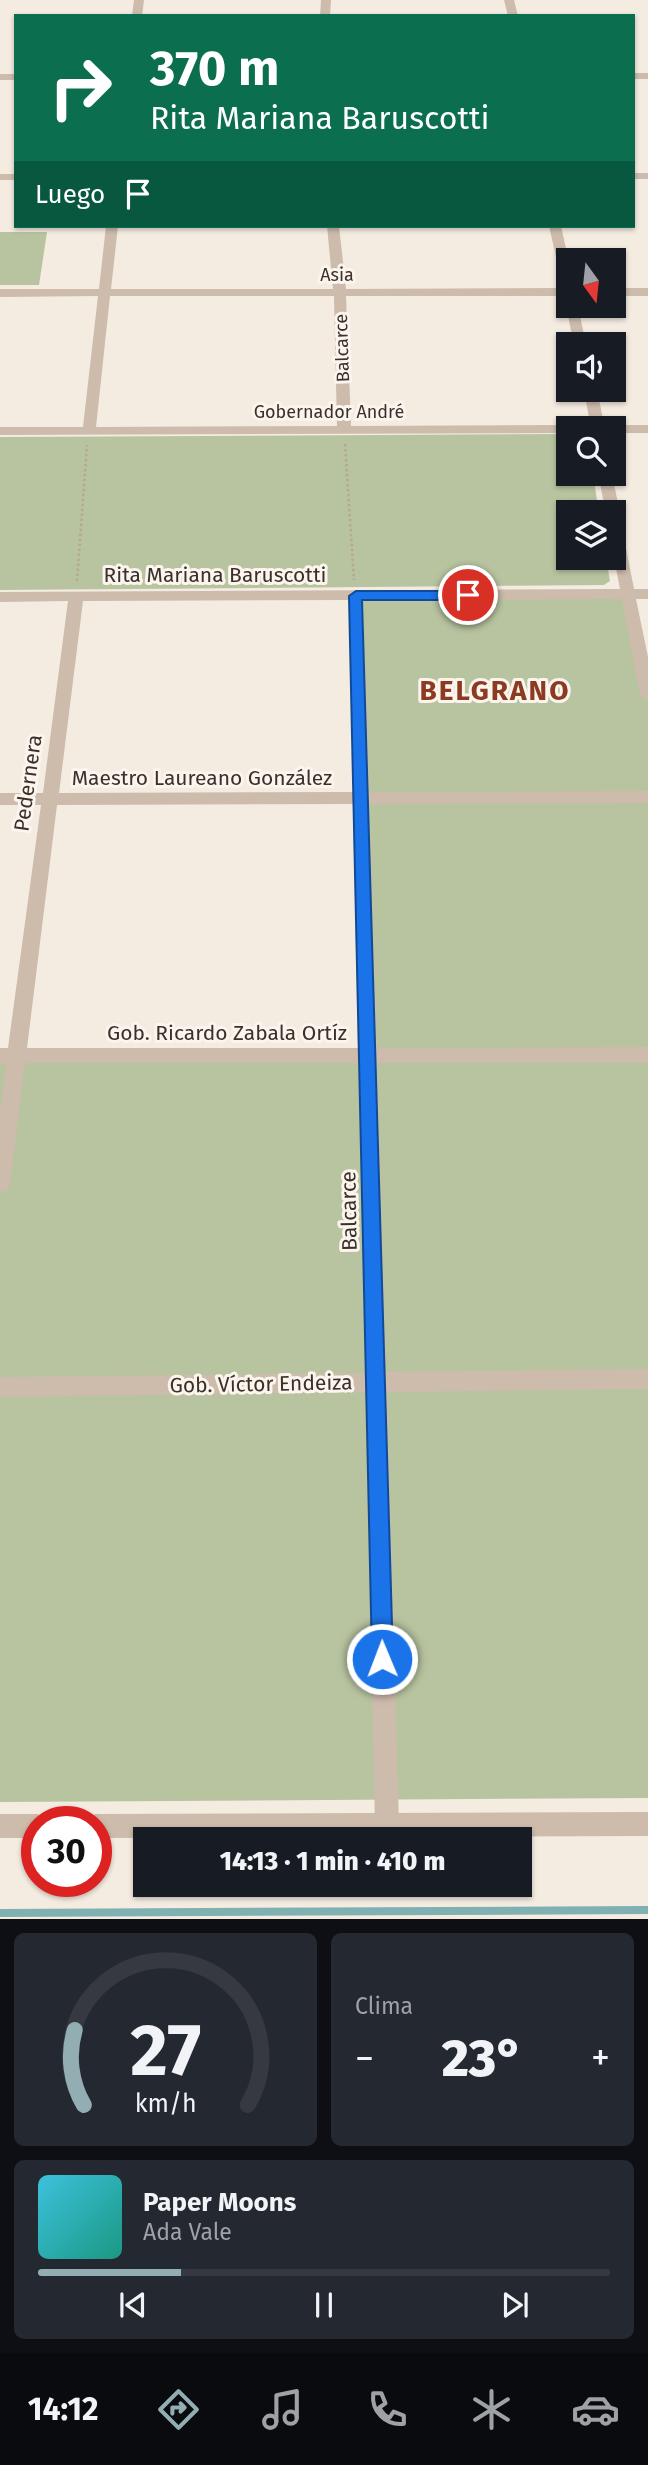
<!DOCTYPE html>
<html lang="es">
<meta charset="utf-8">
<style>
body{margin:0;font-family:"Fira Sans",sans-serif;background:#242831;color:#f1f3f6;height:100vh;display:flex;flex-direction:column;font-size:26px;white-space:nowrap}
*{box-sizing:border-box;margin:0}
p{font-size:23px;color:#9ea1a6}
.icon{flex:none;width:38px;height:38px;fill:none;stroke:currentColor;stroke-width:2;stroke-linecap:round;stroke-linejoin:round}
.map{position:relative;height:1919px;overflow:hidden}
.drawer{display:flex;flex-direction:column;gap:14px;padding:14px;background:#0d0f14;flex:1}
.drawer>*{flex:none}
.banner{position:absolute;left:14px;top:14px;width:621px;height:214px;border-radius:0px;box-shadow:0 2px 5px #0004;background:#0b6e4f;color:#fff;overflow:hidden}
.needle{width:46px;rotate:165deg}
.buttons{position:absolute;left:556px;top:248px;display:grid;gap:14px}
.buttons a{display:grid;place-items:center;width:70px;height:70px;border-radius:0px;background:#171b24;box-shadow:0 2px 5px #0004;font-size:35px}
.speed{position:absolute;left:21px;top:1806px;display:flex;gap:14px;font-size:35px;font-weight:700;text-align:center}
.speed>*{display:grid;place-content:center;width:91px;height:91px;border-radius:50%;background:#171b24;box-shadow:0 2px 5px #0004;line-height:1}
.speed .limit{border:10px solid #d22;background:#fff;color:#111}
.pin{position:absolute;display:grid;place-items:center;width:60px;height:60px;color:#fff;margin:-30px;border:4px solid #fff;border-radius:50%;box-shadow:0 2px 7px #0007}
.me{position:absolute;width:77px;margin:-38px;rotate:359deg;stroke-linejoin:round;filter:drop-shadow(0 0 5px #0008)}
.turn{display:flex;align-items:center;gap:24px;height:147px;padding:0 21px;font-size:32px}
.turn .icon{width:91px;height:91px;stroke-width:2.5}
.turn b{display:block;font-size:49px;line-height:60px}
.then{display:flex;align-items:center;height:66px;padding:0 21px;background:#0003;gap:14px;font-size:26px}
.big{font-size:52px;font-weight:800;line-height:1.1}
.drawer .tile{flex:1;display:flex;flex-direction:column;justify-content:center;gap:10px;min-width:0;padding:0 24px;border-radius:10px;background:#242831}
.drawer .dial{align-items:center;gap:0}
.dial svg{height:182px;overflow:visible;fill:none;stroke:#363941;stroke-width:7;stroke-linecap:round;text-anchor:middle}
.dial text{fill:#f1f3f6;stroke:none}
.song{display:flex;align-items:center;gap:21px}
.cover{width:84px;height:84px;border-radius:10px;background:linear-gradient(135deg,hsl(190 70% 55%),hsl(170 70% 35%))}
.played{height:7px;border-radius:4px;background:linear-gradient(90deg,#92aeb2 25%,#363941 25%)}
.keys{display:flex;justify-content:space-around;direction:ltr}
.heat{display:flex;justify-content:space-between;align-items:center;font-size:38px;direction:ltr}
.drawer .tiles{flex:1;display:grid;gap:14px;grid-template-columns:1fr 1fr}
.tile:last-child{grid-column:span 2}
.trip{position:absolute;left:133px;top:1827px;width:399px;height:70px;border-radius:0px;background:#171b24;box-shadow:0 2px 5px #0004;font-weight:800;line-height:70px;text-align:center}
.tabs{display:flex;height:112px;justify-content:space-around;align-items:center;background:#090b0e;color:#9ea1a6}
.tabs .icon{width:49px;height:49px}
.tabs .current{color:#92aeb2}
.tabs b{font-size:32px;color:#f1f3f6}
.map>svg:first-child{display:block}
.green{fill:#b8c4a0}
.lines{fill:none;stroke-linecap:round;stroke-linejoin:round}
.stream{stroke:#7fb0b2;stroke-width:8}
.path{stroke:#b9a596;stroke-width:2.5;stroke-dasharray:2.5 2.5;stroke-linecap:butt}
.minor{fill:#cdbbac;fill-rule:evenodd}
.tertiary{fill:#cdbbac;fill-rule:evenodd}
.route{fill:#1a73e8;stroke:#114b97;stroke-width:2}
.labels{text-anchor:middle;stroke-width:6;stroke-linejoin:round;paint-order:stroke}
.far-street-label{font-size:18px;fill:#3b302b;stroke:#fbf5ee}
.street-label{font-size:21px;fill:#3b302b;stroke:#fbf5ee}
.district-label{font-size:28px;font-weight:bold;letter-spacing:2px;fill:#8c3b22;stroke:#fbf5ee}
</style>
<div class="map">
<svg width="648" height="1919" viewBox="0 0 648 1919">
<rect width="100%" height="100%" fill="#f4ebe1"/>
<g class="green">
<path d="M0 232H47L39 285H0Z"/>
<path d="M569 434V474H593L599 513H569V558H606L610 581 604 585 0 590V437Z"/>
<path d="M628 594 648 696V1798L0 1802V1056L368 1055 356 596Z"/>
</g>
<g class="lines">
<path class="stream" d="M0 1913 648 1910"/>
<g class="path">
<path d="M345 444 354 580"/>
<path d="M77 581 87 445"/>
</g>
<g class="minor">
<path d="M134 0H144L142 16H132Z"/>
<path d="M321 0H331L330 16H320Z"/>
<path d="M504 0H514L518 16H508Z"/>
<rect x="634" y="73" width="14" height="6"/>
<rect x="0" y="74" width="16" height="6"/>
<rect x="634" y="173" width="14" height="6"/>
<rect x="0" y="174" width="16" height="6"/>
<path d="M106 226H118L111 289H333L327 226H339L346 289 563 288 549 226H561L569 262V296H346L351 426 569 425 575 429H569V433L0 435V427H83L98 296 0 297V289H99ZM110 296H334L337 426 96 427Z"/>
<rect x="614" y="288" width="34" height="8"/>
<path d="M569 303V306H578L586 345H574L566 306Z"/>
<path d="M584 390H597L605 429H591Z"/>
<path d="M614 425H648V433H614V429H608Z"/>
<path d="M598 474H612L620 513 618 516 614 517V513H606Z"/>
<path d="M614 518 621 522 634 589H648V599H636L648 657V701L640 696 622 599 363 600 369 792 648 791V803L369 804 377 1048 648 1047V1063H377L386 1372 648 1369V1389L387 1392 399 1825 396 1834 387 1837 378 1834 375 1825 366 1392 0 1397V1377L365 1373 359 1063H25L10 1184 7 1190 0 1192V1112L6 1064H0V1048H8L41 805H0V793H43L68 601 0 602V592L620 589 614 558ZM349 600 353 792 59 793 83 601ZM353 804 358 1048H27L57 805Z"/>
</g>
<g class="tertiary">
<path d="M648 1812V1836L96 1838V1822H86L87 1817 96 1814Z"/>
<path d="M0 1814H37L46 1817 47 1822H37V1838H0Z"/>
</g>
</g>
<path class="route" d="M356 591H468L474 595 468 600H362L393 1659 390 1666 382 1669 375 1666 372 1659 349 596Z"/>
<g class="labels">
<g class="far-street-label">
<text x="337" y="281">Asia</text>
<text transform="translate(342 348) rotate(-92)" y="6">Balcarce</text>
<text x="329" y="418">Gobernador André</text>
</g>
<g class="street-label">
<text x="215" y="582">Rita Mariana Baruscotti</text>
<text x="202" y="785">Maestro Laureano González</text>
<text transform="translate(28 783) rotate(-82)" y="7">Pedernera</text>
<text x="227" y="1040">Gob. Ricardo Zabala Ortíz</text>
<text transform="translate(349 1211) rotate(-91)" y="7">Balcarce</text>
<text transform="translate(261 1384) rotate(-1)" y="7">Gob. Víctor Endeiza</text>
</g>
<g class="district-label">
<text x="495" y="700">BELGRANO</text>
</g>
</g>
</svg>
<div class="buttons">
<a><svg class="needle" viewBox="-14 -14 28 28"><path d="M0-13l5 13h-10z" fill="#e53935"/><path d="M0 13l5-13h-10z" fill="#9ea1a6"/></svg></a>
<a><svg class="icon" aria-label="sound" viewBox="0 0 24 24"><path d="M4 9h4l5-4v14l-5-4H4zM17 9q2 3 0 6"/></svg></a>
<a><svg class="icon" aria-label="search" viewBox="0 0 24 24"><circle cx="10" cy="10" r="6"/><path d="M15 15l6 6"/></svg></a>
<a><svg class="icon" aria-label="layers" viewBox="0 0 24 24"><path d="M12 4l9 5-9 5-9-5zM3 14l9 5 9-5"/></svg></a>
</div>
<div class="speed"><div class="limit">30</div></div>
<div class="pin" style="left:468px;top:595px;background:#d93025"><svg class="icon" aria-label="arrive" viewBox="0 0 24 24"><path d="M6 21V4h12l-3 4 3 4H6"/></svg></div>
<svg class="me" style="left:382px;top:1659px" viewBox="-20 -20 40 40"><circle r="17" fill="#1a73e8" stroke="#fff" stroke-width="3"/><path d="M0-11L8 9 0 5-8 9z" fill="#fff"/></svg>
<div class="trip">14:13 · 1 min · 410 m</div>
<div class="banner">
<div class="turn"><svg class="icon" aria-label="right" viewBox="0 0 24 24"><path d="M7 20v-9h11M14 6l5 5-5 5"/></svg><div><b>370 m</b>Rita Mariana Baruscotti</div></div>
<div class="then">Luego<svg class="icon" aria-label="arrive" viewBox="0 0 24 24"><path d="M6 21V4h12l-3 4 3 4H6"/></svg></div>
</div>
</div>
<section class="drawer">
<div class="tiles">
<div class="tile dial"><svg viewBox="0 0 100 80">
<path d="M14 69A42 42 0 1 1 86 69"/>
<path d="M14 69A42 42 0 0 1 10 36" stroke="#92aeb2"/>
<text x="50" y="56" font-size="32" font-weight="700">27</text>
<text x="50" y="72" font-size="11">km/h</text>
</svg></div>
<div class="tile"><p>Clima</p>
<div class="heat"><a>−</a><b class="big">23°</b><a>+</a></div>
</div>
<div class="tile">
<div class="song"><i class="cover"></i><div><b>Paper Moons</b><p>Ada Vale</p></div></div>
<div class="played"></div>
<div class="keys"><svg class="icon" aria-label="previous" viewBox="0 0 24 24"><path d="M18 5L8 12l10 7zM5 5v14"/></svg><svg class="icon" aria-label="pause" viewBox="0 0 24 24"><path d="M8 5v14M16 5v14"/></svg><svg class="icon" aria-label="next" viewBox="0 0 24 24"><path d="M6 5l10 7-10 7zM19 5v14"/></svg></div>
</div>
</div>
</section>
<nav class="tabs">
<b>14:12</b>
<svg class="icon current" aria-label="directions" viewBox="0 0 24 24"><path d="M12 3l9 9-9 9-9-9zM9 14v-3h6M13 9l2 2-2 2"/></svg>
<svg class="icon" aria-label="music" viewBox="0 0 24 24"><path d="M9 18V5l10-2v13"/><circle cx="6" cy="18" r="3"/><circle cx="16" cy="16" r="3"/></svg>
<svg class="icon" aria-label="phone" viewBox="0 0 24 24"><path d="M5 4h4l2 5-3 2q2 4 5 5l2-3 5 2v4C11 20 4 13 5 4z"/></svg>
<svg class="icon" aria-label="climate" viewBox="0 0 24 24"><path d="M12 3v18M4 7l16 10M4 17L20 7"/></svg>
<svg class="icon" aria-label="car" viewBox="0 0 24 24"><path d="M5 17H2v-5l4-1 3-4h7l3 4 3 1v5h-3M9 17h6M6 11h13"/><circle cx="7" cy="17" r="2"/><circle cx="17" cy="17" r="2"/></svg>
</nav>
